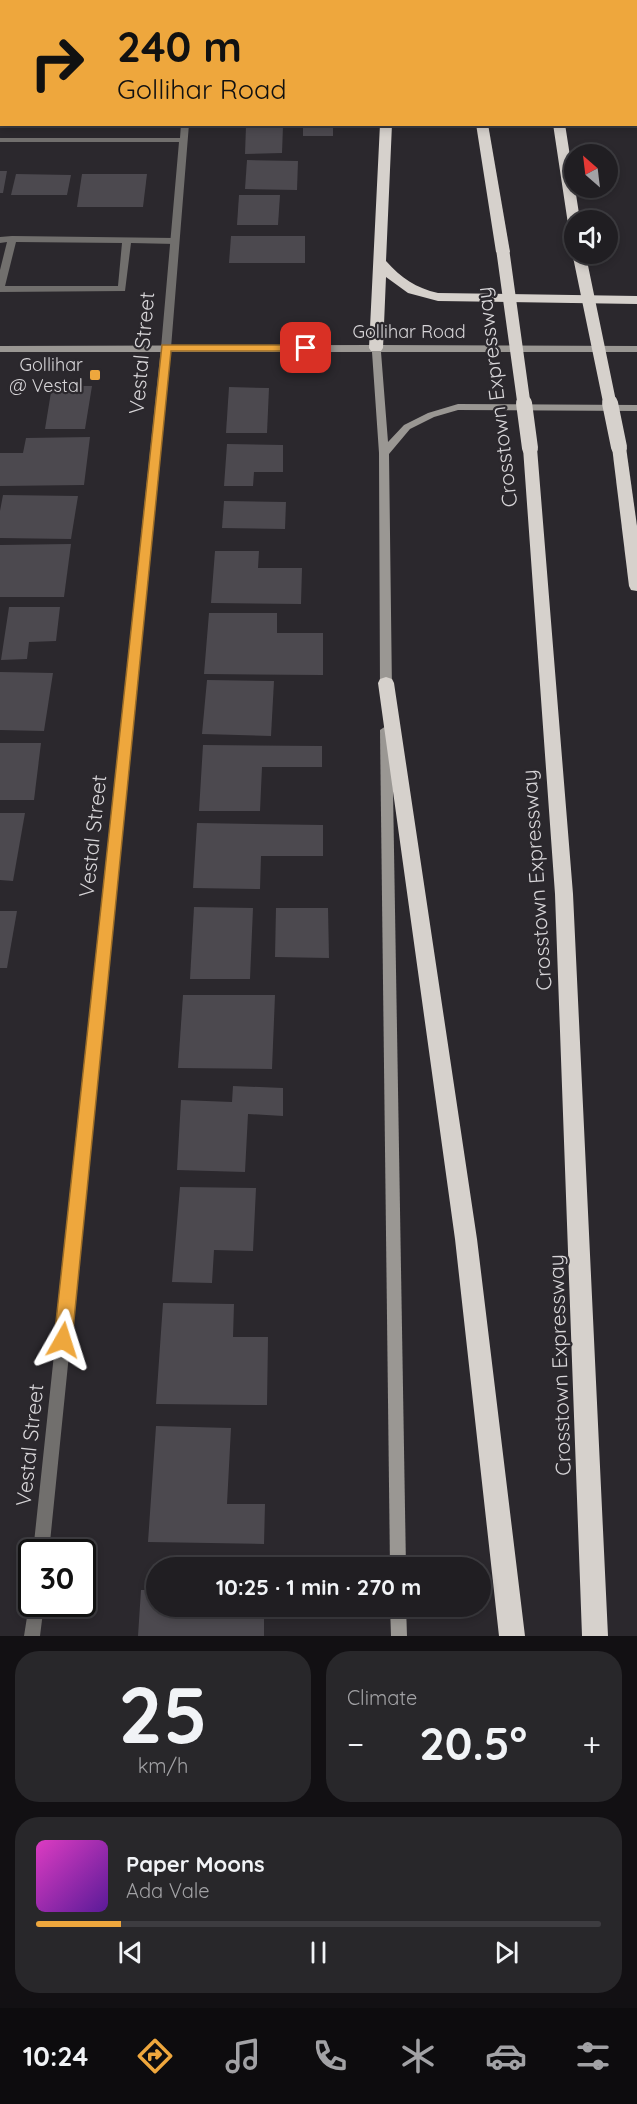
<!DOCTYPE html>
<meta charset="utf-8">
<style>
body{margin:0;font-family:Quicksand,sans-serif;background:#28272a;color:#f1f3f6;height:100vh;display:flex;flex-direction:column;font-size:22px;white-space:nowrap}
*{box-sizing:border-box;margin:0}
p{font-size:20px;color:#a2a2a5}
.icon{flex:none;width:33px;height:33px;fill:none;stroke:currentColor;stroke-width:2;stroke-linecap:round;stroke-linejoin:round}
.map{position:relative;height:1636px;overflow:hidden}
.side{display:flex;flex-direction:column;gap:15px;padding:15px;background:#121013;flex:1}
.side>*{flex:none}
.top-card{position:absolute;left:0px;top:0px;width:638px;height:126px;box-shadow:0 3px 9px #0003,0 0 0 2px #3d3c40;background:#eea73d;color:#111;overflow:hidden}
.needle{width:39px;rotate:332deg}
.fabs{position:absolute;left:564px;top:144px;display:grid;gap:12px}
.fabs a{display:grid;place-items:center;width:54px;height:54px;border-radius:50%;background:#201e22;box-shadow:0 3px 9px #0003,0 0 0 2px #3d3c40;font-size:30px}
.speed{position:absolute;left:18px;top:1539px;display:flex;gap:12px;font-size:30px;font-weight:700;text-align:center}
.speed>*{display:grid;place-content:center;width:78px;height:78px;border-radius:50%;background:#201e22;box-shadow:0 3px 9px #0003,0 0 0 2px #3d3c40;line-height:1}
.speed .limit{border:3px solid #111;border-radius:9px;background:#fff;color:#111}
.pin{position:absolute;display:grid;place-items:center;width:51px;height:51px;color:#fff;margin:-26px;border-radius:12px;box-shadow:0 3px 9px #0006}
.me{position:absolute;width:66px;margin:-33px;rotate:6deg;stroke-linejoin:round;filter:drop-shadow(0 0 4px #0008)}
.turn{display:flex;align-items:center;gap:21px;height:126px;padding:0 18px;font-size:27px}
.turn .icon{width:78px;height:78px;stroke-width:2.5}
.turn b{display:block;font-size:42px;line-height:51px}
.big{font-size:45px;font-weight:800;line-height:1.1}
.side .tile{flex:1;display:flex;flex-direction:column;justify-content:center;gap:9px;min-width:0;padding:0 21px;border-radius:24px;background:#28272a}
.side .dial{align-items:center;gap:0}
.dial b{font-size:78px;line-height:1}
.song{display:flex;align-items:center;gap:18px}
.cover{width:72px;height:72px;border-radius:9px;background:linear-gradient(135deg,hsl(310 70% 55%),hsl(270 70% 35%))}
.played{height:6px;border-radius:3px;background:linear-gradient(90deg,#eea73d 15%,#3d3c40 15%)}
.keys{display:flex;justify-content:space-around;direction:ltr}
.heat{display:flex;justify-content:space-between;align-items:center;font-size:33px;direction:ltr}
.side .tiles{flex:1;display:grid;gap:15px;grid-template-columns:1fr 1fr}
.tile:last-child{grid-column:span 2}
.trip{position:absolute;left:146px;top:1557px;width:345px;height:60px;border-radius:30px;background:#201e22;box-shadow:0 3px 9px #0003,0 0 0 2px #3d3c40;font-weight:800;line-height:60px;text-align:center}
.menu{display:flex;height:96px;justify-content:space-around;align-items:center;background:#0d0c0e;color:#a2a2a5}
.menu .icon{width:42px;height:42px}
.menu .on{color:#eea73d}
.menu b{font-size:27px;color:#f1f3f6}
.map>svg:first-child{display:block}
.building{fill:#4c494f}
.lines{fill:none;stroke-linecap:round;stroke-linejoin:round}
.lane{fill:#716f6d;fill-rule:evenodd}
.street{fill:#716f6d;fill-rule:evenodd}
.secondary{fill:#9a9793;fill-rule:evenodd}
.highway{fill:#d6d1cc;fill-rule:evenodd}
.highway-bridge-far1{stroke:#d6d1cc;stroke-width:13}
.highway-bridge{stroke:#d6d1cc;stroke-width:16}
.route{fill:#eea73d;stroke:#9b6d28;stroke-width:1.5}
.poi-dot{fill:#eea73d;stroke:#2b282d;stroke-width:2}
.labels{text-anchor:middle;stroke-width:4.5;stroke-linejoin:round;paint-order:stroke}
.far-street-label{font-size:18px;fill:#d7d5d8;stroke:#2b282d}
.far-poi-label{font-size:18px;fill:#d7d5d8;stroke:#2b282d;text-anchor:end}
.street-label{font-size:21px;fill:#d7d5d8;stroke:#2b282d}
</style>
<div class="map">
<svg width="637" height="1636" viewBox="0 0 637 1636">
<rect width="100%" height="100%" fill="#2b282d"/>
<g class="building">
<rect x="303" y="124" width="30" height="12"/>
<path d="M246 126H283L282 153 245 154Z"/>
<path d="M247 160 298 161 297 190 245 189Z"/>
<path d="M0 171H7L3 193H0Z"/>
<path d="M16 174 71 175 67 195H11Z"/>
<path d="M82 174H147L143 207H77Z"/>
<path d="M239 195H280L278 225H237Z"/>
<path d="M231 236H305V263H229Z"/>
<path d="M52 386H92L85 429H45Z"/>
<path d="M229 387 269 388 267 433H226Z"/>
<path d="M90 437 84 485 0 486V453H23L26 438Z"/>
<path d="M227 444 283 445V472H254L253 486H224Z"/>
<path d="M3 495 78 496 71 539 0 538V511Z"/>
<path d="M224 501 286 502 285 529 222 528Z"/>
<path d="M71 544 64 597H0V545Z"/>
<path d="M215 551H259L258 568H302L301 604 211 603Z"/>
<path d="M9 607H60L56 641 29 642 27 659 1 660Z"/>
<path d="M209 613H277V633H323V675L204 674Z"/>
<path d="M0 672 53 673 44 731 0 730Z"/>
<path d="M207 680 274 681 271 736 202 734Z"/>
<path d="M0 743H41L34 800H0Z"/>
<path d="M203 745 322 746V767H262L260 811H199Z"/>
<path d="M0 813H25L13 881 0 880Z"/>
<path d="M197 823 323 825V856H261L260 889 193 888Z"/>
<path d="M194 907 253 908 250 979H190Z"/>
<path d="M276 908H328L329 958 275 957Z"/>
<path d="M0 911H17L7 968H0Z"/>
<path d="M183 995H275L272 1069 178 1068Z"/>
<path d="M233 1086 283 1088V1116L248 1114 245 1172 177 1170 181 1100 232 1102Z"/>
<path d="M180 1187 256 1188 253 1251 214 1250 212 1283 172 1282Z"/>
<path d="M163 1303 234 1304 233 1337H268L267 1405 156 1404Z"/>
<path d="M156 1426 231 1428 227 1504H265L264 1544 148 1542Z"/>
<path d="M141 1590H156V1606H264V1636H138Z"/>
</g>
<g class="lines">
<path class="lane" d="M12 236 175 238 179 241 175 244 131 243 125 291 0 292V270L7 242 0 243V237ZM16 242 122 243 118 286H5Z"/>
<g class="street">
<path d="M194 0H202L194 2Z"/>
<rect x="0" y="4" width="2" height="4"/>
<path d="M181 124H189L171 348 49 1552H33L161 348 179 142H0V138H180Z"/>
<path d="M30 1598 32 1604H44L40 1636H24Z"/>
</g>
<g class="secondary">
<rect x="620" y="0" width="8" height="2"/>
<rect x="636" y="32" width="1" height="6"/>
<path d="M376 345 637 346V352H381L388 442 404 425 428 413 458 404 637 405V411L458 410 434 417 410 429 389 454 392 691 386 695 380 691 379 453 372 352H0V346Z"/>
<path d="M386 726 392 730 406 1568H390L380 730Z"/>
<path d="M390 1606H406L407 1636H391Z"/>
</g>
<g class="highway">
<rect x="386" y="0" width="10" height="2"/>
<rect x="457" y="0" width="10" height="2"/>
<rect x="535" y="0" width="10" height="2"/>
<path d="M579 0H589L590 2H579Z"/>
<path d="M636 87 637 88V97L636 96Z"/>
<path d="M380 124H392L386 261C401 278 416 288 438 293L637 296V304L438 301 408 293 386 277 383 348 381 351H371L369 348Z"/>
<path d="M476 124H488L510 252 503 256 496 252Z"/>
<path d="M553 124H565L580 220H574V228L568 224Z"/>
<path d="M619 442 626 447 637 526V591L631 590 629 586 612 447Z"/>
<path d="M530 443 537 448 573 894 608 1636H582L555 894 523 448Z"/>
<path d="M386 677 392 679 394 683 477 1239 525 1636H499L455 1239 378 683 380 679Z"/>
</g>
<g class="highway-bridge-far1">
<path d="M503 252 524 404"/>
<path d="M579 254 610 404"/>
</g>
<g class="highway-bridge">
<path d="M524 403 530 448"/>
<path d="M610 403 619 447"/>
</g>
</g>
<path class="route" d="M162 345H306L311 348 306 351H171L72 1340 69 1346 63 1348 57 1346 54 1340Z"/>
<rect class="poi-dot" x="89" y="369" width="12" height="12" rx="3"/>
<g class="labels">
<g class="far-street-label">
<text x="409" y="338">Gollihar Road</text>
</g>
<g class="far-poi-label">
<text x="83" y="371">Gollihar<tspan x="83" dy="21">@ Vestal</tspan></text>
</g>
<g class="street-label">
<text transform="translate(142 353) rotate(-85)" y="7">Vestal Street</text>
<text transform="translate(497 397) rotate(-97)" y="7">Crosstown Expressway</text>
<text transform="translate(93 836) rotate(-84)" y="7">Vestal Street</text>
<text transform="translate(537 880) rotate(-94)" y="7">Crosstown Expressway</text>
<text transform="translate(560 1365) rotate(-92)" y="7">Crosstown Expressway</text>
<text transform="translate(30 1445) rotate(-84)" y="7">Vestal Street</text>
</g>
</g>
</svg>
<div class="fabs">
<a><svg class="needle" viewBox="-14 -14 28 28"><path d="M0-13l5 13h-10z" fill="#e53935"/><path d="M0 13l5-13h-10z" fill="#a2a2a5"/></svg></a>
<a><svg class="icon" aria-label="sound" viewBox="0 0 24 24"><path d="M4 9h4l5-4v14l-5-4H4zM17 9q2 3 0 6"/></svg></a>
</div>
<div class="speed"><div class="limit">30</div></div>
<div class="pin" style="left:306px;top:348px;background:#d93025"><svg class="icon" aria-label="arrive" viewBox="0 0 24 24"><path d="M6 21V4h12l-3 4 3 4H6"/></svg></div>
<svg class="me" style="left:63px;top:1340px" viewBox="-20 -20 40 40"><path d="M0-17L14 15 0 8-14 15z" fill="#eea73d" stroke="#fff" stroke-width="4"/></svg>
<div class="trip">10:25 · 1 min · 270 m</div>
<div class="top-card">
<div class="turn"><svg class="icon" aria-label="right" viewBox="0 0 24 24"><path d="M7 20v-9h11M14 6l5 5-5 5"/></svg><div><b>240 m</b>Gollihar Road</div></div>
</div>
</div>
<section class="side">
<div class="tiles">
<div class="tile dial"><b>25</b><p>km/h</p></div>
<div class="tile"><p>Climate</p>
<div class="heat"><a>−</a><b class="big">20.5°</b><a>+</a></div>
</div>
<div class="tile">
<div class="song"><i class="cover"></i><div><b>Paper Moons</b><p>Ada Vale</p></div></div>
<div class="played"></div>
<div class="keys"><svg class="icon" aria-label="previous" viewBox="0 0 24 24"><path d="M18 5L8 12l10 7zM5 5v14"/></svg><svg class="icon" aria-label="pause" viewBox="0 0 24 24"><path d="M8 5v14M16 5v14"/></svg><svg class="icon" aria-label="next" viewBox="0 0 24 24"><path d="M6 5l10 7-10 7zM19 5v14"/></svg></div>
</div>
</div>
</section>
<nav class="menu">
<b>10:24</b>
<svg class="icon on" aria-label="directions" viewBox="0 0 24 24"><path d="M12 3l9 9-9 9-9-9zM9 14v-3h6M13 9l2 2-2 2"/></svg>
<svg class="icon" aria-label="music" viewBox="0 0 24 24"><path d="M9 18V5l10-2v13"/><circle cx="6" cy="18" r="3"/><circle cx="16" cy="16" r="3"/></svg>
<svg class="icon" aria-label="phone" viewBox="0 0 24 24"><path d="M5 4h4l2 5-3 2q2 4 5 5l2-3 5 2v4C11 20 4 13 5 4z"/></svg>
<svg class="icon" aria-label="climate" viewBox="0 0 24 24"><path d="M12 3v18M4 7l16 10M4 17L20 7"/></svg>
<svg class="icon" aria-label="car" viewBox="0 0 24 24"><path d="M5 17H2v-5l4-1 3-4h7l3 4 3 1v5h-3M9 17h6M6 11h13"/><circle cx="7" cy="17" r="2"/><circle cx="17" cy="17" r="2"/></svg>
<svg class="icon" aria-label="filters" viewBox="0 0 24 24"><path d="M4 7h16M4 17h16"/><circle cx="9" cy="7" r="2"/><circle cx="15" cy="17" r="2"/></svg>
</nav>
